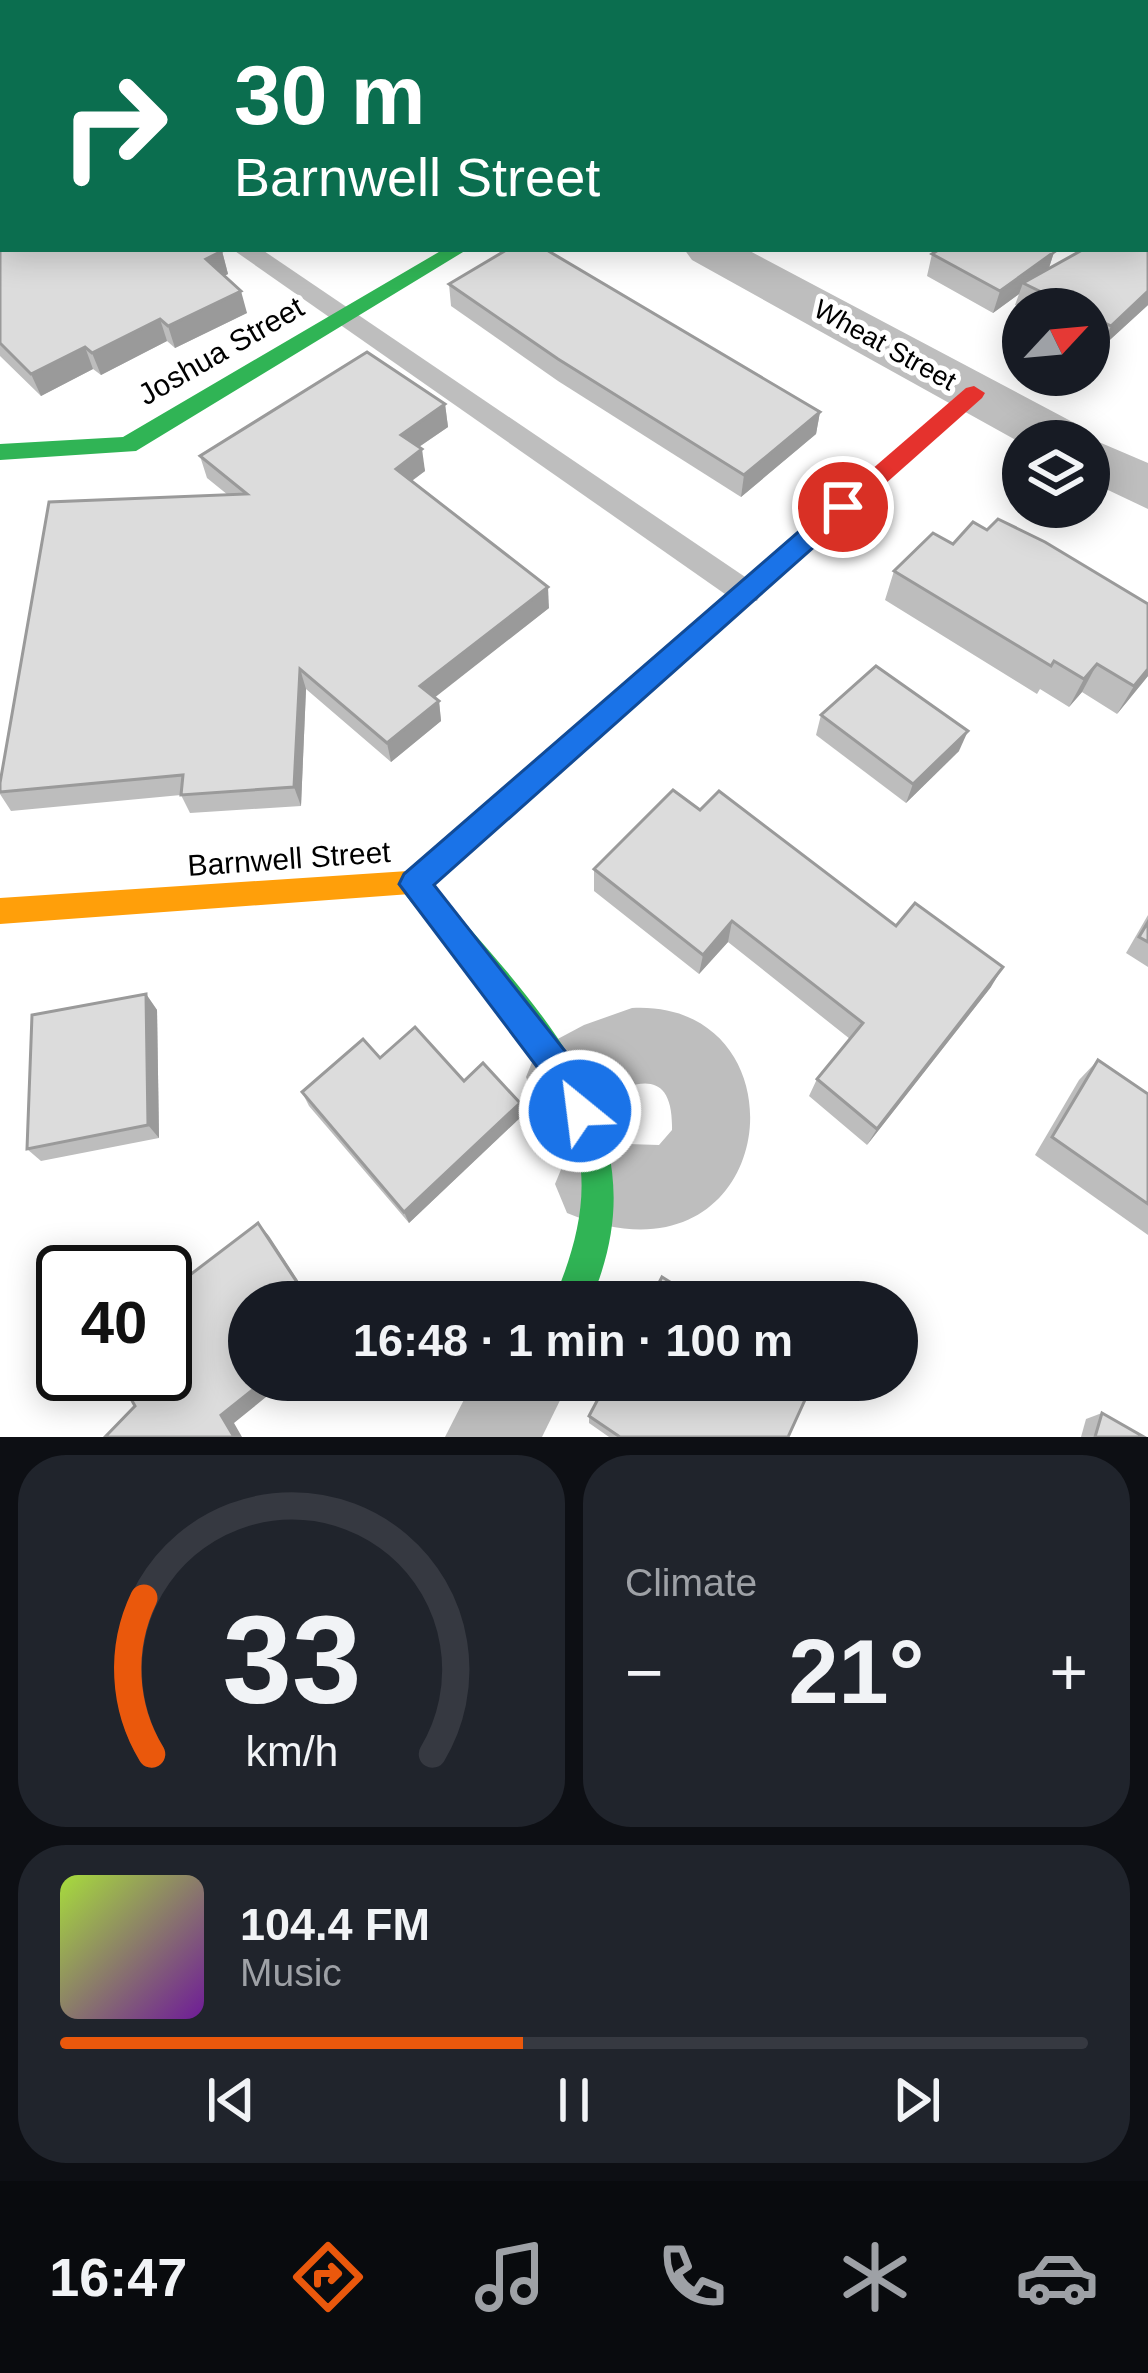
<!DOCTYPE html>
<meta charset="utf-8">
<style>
body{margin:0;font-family:Helvetica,sans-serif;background:#20242c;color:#f1f3f6;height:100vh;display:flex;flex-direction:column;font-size:45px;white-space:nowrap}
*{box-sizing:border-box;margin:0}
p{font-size:39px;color:#9ea1a6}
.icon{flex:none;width:66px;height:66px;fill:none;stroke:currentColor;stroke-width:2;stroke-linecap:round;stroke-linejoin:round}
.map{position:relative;height:1437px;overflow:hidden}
.panel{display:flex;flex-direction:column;gap:18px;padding:18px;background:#0d0f14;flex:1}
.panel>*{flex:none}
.top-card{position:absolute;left:0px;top:0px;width:1149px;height:252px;box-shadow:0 6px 30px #0003;background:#0b6e4f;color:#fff;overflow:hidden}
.needle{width:78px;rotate:64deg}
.tools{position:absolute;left:1002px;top:288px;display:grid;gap:24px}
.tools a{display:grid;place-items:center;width:108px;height:108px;border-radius:50%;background:#171b24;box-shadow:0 6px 30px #0003;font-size:60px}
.speed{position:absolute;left:36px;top:1245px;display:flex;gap:24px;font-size:60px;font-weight:700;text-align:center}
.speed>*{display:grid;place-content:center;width:156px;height:156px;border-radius:50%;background:#171b24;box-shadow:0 6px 30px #0003;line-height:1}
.speed .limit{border:6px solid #111;border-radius:18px;background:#fff;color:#111}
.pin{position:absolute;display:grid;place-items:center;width:102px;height:102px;color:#fff;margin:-51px;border:6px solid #fff;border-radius:50%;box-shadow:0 3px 12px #0007}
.me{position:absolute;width:132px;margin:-66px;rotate:331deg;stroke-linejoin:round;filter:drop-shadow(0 0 9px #0008)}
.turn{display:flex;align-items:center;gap:42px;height:252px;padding:0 36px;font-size:54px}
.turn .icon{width:156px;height:156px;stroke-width:2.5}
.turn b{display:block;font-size:84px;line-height:102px}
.big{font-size:90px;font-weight:700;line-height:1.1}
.panel .tile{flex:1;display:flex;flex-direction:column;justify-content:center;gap:18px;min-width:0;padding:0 42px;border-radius:48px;background:#20242c}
.panel .dial{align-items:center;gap:0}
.dial svg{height:312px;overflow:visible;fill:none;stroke:#363941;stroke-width:7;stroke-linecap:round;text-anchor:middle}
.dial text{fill:#f1f3f6;stroke:none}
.song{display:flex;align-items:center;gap:36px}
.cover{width:144px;height:144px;border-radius:18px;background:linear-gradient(135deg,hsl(80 70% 55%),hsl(280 70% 35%))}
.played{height:12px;border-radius:6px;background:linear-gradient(90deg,#ea580c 45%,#363941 45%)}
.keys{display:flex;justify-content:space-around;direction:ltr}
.heat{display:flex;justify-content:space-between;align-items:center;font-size:66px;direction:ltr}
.panel .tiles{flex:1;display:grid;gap:18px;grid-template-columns:1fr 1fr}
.tile:last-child{grid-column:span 2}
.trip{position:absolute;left:228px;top:1281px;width:690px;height:120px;border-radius:60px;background:#171b24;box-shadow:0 6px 30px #0003;font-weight:700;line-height:120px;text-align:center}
.menu{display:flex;height:192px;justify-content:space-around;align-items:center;background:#090b0e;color:#9ea1a6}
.menu .icon{width:84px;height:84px}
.menu .current{color:#ea580c}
.menu b{font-size:54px;color:#f1f3f6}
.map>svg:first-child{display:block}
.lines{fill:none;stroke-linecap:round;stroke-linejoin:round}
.lane{fill:#bebebe;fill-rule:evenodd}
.street{fill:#bebebe;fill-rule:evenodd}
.fast{fill:#30b455;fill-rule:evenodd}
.slow{fill:#ff9f0a;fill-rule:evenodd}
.jam{fill:#e5322d;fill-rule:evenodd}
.rail{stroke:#bdbdbd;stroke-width:6;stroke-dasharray:12 4.5 1.5 4.5;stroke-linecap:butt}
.wall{fill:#bdbdbd}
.shaded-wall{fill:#9a9a9a}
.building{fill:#dcdcdc;stroke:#9a9a9a;stroke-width:3}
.route{fill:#1a73e8;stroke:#114b97;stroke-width:3}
.labels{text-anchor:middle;stroke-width:10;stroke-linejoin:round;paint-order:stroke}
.far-street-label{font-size:27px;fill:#000;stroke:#fff}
.street-label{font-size:30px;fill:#000;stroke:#fff}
</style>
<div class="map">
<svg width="1148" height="1437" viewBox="0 0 1148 1437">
<rect width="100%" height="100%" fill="#fff"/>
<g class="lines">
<path class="lane" d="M232 249H261L757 585 761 593 757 601H735Z"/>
<g class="street">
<path d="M232 0H275L277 3H234Z"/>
<path d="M684 249H746L1082 427 1087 437 1148 463V509L1089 481V441L1023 444 692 260Z"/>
<path d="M632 1008C813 999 782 1302 567 1213L555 1184 567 1155 596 1143 659 1145 672 1130C674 1045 605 1099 565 1116L537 1104 526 1077 537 1050 584 1025Z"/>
<path d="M474 1380H570L542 1437H445Z"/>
</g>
<g class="fast">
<path d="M444 249H468L136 451 0 460V444L123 437Z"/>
<path d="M414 871 424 875C530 1003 670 1122 590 1302H553C573 1254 589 1203 578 1150 563 1070 455 958 404 893L399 884 404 875Z"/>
</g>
<path class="slow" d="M734 593 743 596 747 603 743 610 424 893 0 924V898L408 871 725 596Z"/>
<path class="jam" d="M974 386 985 393 982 398 743 610H725L721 603 725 596 966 388Z"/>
<path class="rail" d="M486 0 508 3"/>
</g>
<g class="wall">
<path d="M897 0H1148V32H1146V3H920Z"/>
<path d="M0 148 222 251 228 274 224 276 247 313 175 348 167 341 101 375 93 369 41 396 0 356Z"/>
<path d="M1148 214V305L1101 348 1089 342V309H1024L1015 305 1019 294 993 313 927 276 932 254 1054 252 1049 268Z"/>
<path d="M449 284 820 412 816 434 741 497 558 381 451 306Z"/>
<path d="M445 404 448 427 419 447 425 471 412 481 549 608 434 697 439 701 441 721 391 762 306 689 301 806 190 813 181 795 11 811 0 794V783L228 495 207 478 200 456Z"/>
<path d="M987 530 1148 604V676L1117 714 1082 692 1069 707 1040 689 1037 694 885 600 894 571Z"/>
<path d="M821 715 959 751 906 803 816 735Z"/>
<path d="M700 810 896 926 991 987 867 1145 809 1096 817 1079 850 1039 728 942 699 974 594 891V869Z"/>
<path d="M1148 915V967L1126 953Z"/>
<path d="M146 994 157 1010 159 1138 41 1161 27 1149Z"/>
<path d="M380 1058 464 1081 522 1116 409 1223 309 1106 302 1092Z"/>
<path d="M1098 1060 1148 1094V1235L1035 1155 1079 1080Z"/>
<path d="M1102 1413 1144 1437H1081L1086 1419Z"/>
<path d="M589 1416 788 1437H609L589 1423Z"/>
</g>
<g class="shaded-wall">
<path d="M222 251 228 274 212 282 206 259Z"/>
<path d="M1054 252 1047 274 1023 283 1019 294 993 313 1000 291Z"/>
<path d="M241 291 247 313 175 348 168 326Z"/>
<path d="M1148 291V305L1101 348 1111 326Z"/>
<path d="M160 319 167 341 101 375 92 353Z"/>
<path d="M85 347 93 369 41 396 31 374Z"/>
<path d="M445 404 448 427 404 457 401 435Z"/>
<path d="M820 412 816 434 741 497 744 475Z"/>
<path d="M422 449 425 471 399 490 396 469Z"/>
<path d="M548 587 549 608 424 706 420 686Z"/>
<path d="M1097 664 1082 692 1069 707 1084 679Z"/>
<path d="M300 669 306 689 301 806 294 787Z"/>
<path d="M1148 669V676L1117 714 1134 686Z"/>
<path d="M439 701 441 721 391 762 387 743Z"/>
<path d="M968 731 959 751 906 803 913 784Z"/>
<path d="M732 921 728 942 699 974 703 955Z"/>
<path d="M1003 967 991 987 867 1145 877 1129Z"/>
<path d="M146 994 157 1010 159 1138 148 1125Z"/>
<path d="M520 1103 522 1116 409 1223 404 1212Z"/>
<path d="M258 1223 269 1236 312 1302H310Z"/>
<path d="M265 1380H287L234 1423 242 1437H234L221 1415Z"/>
</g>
<g class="building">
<path d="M3 147V249H220L222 251 206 259 241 291 168 326 160 319 92 353 85 347 31 374 0 343V148Z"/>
<path d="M1148 214V291L1111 326 1089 315V309H1076L1023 283 1084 249H1146V215Z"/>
<path d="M508 249H545L820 412 744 475 558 359 449 284Z"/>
<path d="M940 249H1049L1054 252 1000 291 932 254Z"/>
<path d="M367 352 445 404 401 435 422 449 396 469 548 587 420 686 439 701 387 743 300 669 294 787 181 795 183 775 0 792V783L49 502 247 494 200 456Z"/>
<path d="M998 519 1045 542 1148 604V669L1134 686 1097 664 1084 679 1054 661 1051 666 894 571 933 533 953 544 973 522 987 530Z"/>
<path d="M876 666 968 731 913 784 821 715Z"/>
<path d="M673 790 700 810 719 791 896 926 915 903 1003 967 877 1129 817 1079 863 1023 732 921 703 955 594 869Z"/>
<path d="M1148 922V942L1139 937Z"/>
<path d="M146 994 148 1125 27 1149 32 1015Z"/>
<path d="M415 1027 464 1081 483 1063 520 1103 404 1212 302 1092 363 1039 380 1058Z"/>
<path d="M1098 1060 1148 1094V1204L1052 1137Z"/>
<path d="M258 1223 310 1302H249V1380H265L221 1415 234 1437H105L135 1406 117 1374H165V1294Z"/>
<path d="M662 1277 702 1302H649Z"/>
<path d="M608 1380H814L788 1437H620L589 1416Z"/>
<path d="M1102 1413 1144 1437H1095Z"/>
</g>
<path class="route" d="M843 498 855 507 852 513 434 885 576 1065 596 1111 591 1123 580 1128 568 1123 553 1088 399 884 404 874 834 501Z"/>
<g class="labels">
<g class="far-street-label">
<text transform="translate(885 345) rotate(29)" y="9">Wheat Street</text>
</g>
<g class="street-label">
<text transform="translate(221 351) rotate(-30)" y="10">Joshua Street</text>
<text transform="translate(289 859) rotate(-4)" y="10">Barnwell Street</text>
</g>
</g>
</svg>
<div class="tools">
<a><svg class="needle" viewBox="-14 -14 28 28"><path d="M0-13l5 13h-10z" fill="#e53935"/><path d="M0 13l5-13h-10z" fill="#9ea1a6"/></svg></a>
<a><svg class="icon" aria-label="layers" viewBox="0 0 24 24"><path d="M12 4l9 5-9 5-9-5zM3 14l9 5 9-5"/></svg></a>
</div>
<div class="speed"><div class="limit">40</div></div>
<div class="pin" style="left:843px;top:507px;background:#d93025"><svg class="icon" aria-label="arrive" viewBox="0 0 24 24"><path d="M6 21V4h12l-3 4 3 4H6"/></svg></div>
<svg class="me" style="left:580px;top:1111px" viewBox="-20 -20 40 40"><circle r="17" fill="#1a73e8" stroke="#fff" stroke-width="3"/><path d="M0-11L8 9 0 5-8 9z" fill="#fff"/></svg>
<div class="trip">16:48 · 1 min · 100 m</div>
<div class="top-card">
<div class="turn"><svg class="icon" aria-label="right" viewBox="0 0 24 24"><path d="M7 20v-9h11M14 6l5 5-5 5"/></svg><div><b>30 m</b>Barnwell Street</div></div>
</div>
</div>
<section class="panel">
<div class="tiles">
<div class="tile dial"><svg viewBox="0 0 100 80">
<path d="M14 69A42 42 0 1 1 86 69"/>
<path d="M14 69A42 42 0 0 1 12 29" stroke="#ea580c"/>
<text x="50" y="56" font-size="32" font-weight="700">33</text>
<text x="50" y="72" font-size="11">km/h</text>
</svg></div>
<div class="tile"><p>Climate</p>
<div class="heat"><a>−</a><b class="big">21°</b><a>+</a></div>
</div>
<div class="tile">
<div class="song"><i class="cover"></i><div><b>104.4 FM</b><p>Music</p></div></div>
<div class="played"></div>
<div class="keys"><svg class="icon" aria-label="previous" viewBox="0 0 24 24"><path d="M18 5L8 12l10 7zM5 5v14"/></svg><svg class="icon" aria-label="pause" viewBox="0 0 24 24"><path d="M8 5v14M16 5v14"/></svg><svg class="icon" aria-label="next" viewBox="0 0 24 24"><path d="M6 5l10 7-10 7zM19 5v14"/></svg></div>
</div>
</div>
</section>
<nav class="menu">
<b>16:47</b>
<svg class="icon current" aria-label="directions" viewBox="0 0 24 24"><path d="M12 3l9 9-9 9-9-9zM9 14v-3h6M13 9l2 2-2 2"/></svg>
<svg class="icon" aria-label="music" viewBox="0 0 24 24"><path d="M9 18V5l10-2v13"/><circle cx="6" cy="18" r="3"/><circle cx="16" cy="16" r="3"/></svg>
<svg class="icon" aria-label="phone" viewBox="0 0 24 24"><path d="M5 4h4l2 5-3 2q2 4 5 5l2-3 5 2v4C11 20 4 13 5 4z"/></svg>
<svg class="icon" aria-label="climate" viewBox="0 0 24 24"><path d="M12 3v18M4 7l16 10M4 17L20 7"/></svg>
<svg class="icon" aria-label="car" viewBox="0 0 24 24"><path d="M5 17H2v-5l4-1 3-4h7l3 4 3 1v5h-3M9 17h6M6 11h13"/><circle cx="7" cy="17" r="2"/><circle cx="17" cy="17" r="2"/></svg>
</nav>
